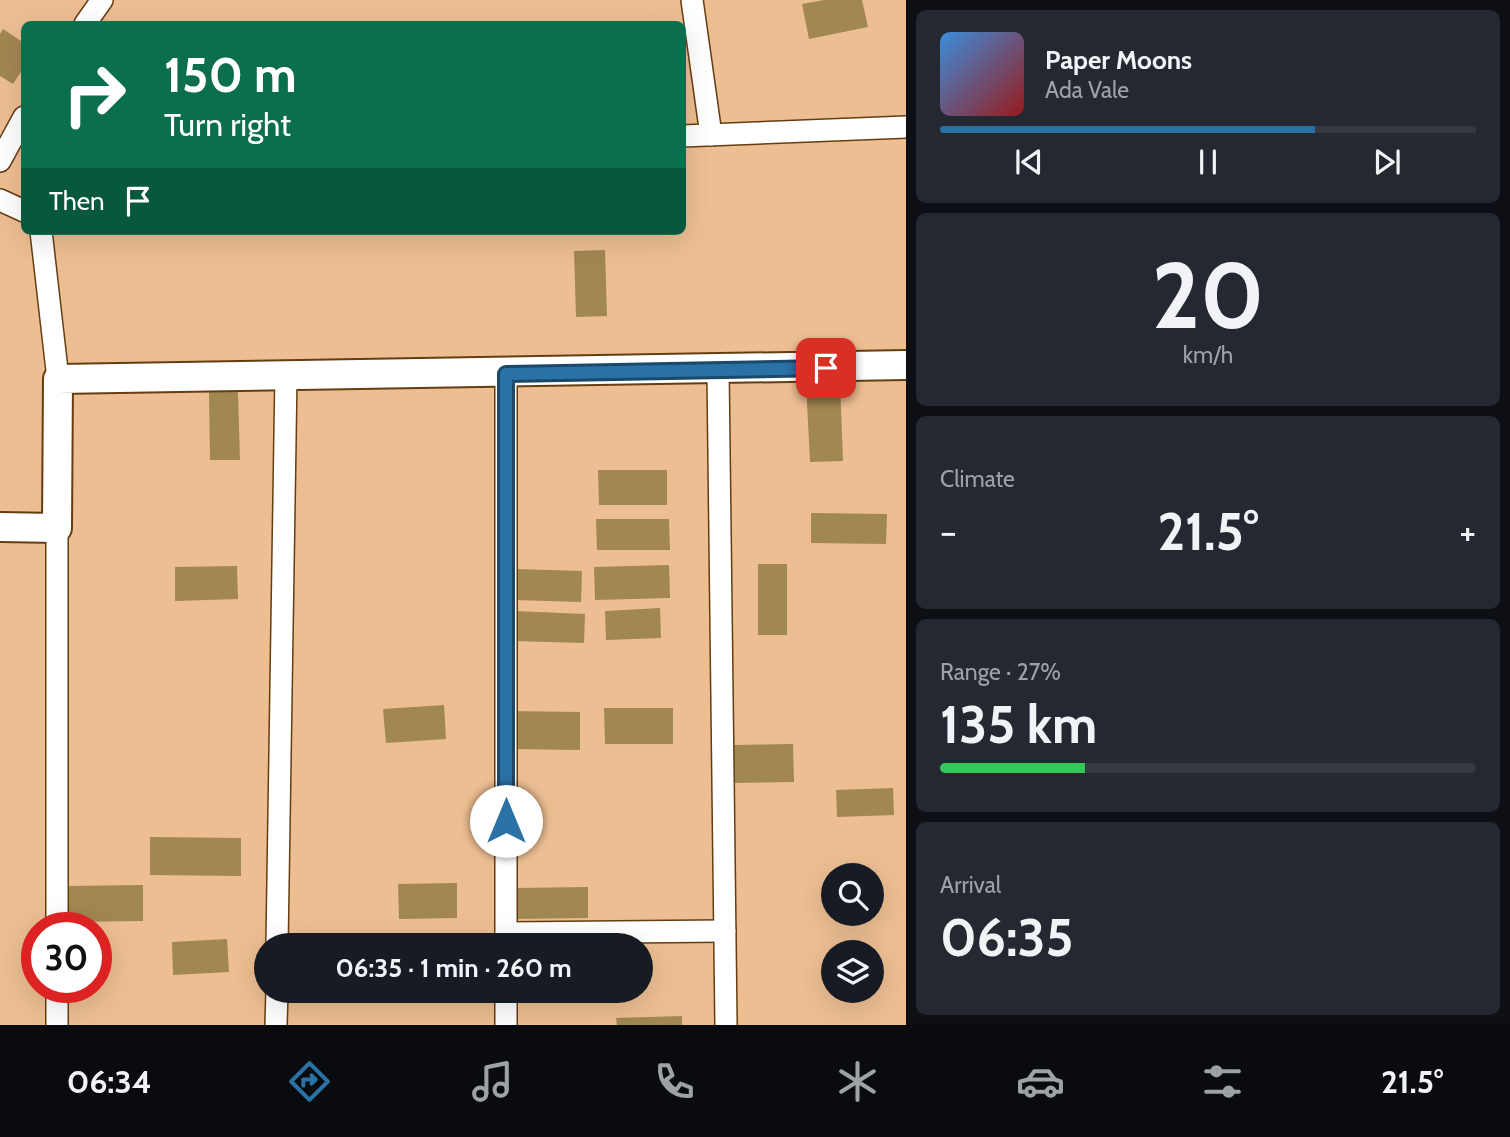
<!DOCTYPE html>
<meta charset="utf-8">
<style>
body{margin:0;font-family:Cabin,sans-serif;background:#242831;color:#f1f3f6;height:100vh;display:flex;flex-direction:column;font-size:26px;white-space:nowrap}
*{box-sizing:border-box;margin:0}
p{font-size:23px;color:#9ea1a6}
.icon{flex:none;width:38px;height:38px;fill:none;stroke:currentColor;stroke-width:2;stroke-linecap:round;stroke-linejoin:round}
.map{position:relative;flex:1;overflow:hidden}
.panel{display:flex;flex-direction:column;gap:10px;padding:10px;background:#0d0f14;width:604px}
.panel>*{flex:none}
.guide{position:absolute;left:21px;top:21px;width:665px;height:214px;border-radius:10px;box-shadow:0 7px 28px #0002;background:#0b6e4f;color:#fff;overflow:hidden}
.fabs{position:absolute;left:821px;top:863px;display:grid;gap:14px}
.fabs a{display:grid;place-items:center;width:63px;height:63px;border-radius:50%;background:#171b24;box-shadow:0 7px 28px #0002;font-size:35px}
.speed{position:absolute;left:21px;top:912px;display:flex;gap:14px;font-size:35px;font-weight:700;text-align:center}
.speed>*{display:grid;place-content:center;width:91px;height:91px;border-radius:50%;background:#171b24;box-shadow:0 7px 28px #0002;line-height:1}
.speed .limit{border:10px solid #d22;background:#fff;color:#111}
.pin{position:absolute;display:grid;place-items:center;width:60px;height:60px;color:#fff;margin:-30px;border-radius:14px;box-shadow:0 4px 10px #0006}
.me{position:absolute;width:77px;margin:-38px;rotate:0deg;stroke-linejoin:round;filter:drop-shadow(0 0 5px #0008)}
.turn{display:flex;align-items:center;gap:24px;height:147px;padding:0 28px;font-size:32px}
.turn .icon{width:91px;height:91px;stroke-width:2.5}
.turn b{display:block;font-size:49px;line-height:60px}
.then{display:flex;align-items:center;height:66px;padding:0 28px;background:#0003;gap:14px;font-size:26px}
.big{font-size:52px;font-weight:700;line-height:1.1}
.panel .tile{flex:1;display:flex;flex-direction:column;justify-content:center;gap:10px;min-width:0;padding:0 24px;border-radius:10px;background:#242831}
.panel .dial{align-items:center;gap:0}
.dial b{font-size:91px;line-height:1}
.song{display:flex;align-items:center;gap:21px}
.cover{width:84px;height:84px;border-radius:10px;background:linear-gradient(135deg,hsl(210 70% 55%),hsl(0 70% 35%))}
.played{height:7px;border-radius:4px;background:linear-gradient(90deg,#2a71a5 70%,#363941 70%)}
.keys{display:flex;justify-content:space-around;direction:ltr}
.heat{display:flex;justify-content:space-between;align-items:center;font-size:38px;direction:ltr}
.charge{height:10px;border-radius:5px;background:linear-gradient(90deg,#34c759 27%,#363941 0)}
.trip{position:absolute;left:254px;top:933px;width:399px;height:70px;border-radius:35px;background:#171b24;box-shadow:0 7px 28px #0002;font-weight:700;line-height:70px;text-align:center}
.tab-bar{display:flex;height:112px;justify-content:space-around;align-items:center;background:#090b0e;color:#9ea1a6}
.tab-bar .icon{width:49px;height:49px}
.tab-bar .on{color:#2a71a5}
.tab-bar b{font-size:32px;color:#f1f3f6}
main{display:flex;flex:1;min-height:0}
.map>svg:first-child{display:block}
.building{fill:#a18751}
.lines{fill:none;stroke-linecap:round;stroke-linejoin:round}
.minor-casing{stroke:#643d11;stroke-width:24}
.tertiary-casing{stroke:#643d11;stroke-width:32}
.minor{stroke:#fff;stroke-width:21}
.tertiary{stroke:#fff;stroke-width:28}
.route-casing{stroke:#1b496b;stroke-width:18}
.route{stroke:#2a71a5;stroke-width:12}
</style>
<main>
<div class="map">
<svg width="907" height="1025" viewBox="0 0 907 1025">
<rect width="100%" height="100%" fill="#edbe92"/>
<g class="building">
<path d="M824 0H862L868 27 809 39 802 4Z"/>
<path d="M3 29 24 43V67L13 84 0 76V34Z"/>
<path d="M605 250 607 316 576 317 574 251Z"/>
<path d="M840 382 843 461 810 462 806 383Z"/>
<path d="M238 391 240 460H210L209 392Z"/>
<path d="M598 470H667V505H599Z"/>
<path d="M811 513 887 514 886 544 811 543Z"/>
<path d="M596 519H669L670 550H597Z"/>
<rect x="758" y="564" width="29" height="71"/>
<path d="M669 565 670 598 595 600 594 567Z"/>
<path d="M237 566 238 599 175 601V567Z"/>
<path d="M516 569 582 571 581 602 515 600Z"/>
<path d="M660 608 661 638 606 640 605 611Z"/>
<path d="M514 611 585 614 584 643 513 641Z"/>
<path d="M444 705 446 739 386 743 383 709Z"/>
<path d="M604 708H673V744H605Z"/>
<path d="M506 711 580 712V750L506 749Z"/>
<path d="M793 744 794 782 734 783 733 745Z"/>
<path d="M893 788 894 815 837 817 836 790Z"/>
<path d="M150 837 241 838V876L150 875Z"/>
<path d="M457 883V918L399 919 398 884Z"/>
<path d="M143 885V921L66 922 65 886Z"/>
<path d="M588 887V918L515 919V888Z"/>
<path d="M227 939 229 972 173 975 172 942Z"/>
<path d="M682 1016V1025H617L616 1018Z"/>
</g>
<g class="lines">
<defs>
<g id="minor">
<path d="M692 0 711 135"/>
<path d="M85 24 102 0"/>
<path d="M682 136 907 127"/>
<path d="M0 161 24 117"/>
<path d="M0 200 24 211"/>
<path d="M41 231 58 379"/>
<path d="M718 370 726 1025"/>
<path d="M57 528V928"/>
<path d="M506 933 725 931"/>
<path d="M277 945 286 374"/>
<path d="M506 945V374"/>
<path d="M57 987V1025"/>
<path d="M276 1025 277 990"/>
<path d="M506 1025V990"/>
</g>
<path id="tertiary" d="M0 527 57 528 58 379 907 365"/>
</defs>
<use href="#minor" class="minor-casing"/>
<use href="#tertiary" class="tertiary-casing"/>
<use href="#minor" class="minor"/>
<use href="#tertiary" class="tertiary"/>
</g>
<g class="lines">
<defs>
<path id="route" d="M506 821V374L826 368"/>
</defs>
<use href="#route" class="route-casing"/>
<use href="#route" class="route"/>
</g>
</svg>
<div class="fabs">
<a><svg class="icon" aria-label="search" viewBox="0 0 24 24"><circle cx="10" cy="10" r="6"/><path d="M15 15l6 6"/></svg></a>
<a><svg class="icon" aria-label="layers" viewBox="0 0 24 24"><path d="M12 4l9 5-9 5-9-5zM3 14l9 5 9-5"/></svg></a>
</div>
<div class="speed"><div class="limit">30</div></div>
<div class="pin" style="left:826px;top:368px;background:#d93025"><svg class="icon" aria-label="arrive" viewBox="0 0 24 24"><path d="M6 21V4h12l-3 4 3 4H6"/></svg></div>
<svg class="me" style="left:506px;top:821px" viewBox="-20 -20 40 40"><circle r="19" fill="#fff"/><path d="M0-13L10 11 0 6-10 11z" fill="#2a71a5"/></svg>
<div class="trip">06:35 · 1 min · 260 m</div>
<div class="guide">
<div class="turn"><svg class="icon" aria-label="right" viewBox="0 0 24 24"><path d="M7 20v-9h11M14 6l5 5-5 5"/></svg><div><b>150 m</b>Turn right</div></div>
<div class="then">Then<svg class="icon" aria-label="arrive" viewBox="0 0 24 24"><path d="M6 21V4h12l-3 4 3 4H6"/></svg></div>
</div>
</div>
<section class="panel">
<div class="tile">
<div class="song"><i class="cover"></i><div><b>Paper Moons</b><p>Ada Vale</p></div></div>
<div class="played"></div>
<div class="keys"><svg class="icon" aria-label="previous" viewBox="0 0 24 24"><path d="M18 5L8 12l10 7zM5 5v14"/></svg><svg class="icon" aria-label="pause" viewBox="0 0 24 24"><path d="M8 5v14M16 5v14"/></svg><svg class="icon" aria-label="next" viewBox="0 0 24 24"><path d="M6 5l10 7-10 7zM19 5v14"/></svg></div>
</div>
<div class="tile dial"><b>20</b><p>km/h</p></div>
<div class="tile"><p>Climate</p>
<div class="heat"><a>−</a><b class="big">21.5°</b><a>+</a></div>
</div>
<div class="tile"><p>Range · 27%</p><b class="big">135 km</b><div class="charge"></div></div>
<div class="tile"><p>Arrival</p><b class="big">06:35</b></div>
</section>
</main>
<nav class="tab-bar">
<b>06:34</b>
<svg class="icon on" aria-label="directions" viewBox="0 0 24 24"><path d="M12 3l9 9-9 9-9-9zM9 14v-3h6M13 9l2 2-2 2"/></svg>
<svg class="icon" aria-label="music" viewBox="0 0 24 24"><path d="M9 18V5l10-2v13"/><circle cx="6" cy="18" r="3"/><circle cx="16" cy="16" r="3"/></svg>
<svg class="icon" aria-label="phone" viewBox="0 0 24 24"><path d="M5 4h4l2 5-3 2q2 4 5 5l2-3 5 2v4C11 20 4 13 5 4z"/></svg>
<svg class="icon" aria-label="climate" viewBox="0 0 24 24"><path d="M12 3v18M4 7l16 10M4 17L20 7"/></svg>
<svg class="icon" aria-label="car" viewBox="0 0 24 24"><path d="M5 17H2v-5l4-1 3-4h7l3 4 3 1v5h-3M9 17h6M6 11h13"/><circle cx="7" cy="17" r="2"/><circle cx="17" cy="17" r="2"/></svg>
<svg class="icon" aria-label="filters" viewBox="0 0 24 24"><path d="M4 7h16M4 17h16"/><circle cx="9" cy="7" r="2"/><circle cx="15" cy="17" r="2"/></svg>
<b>21.5°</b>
</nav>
